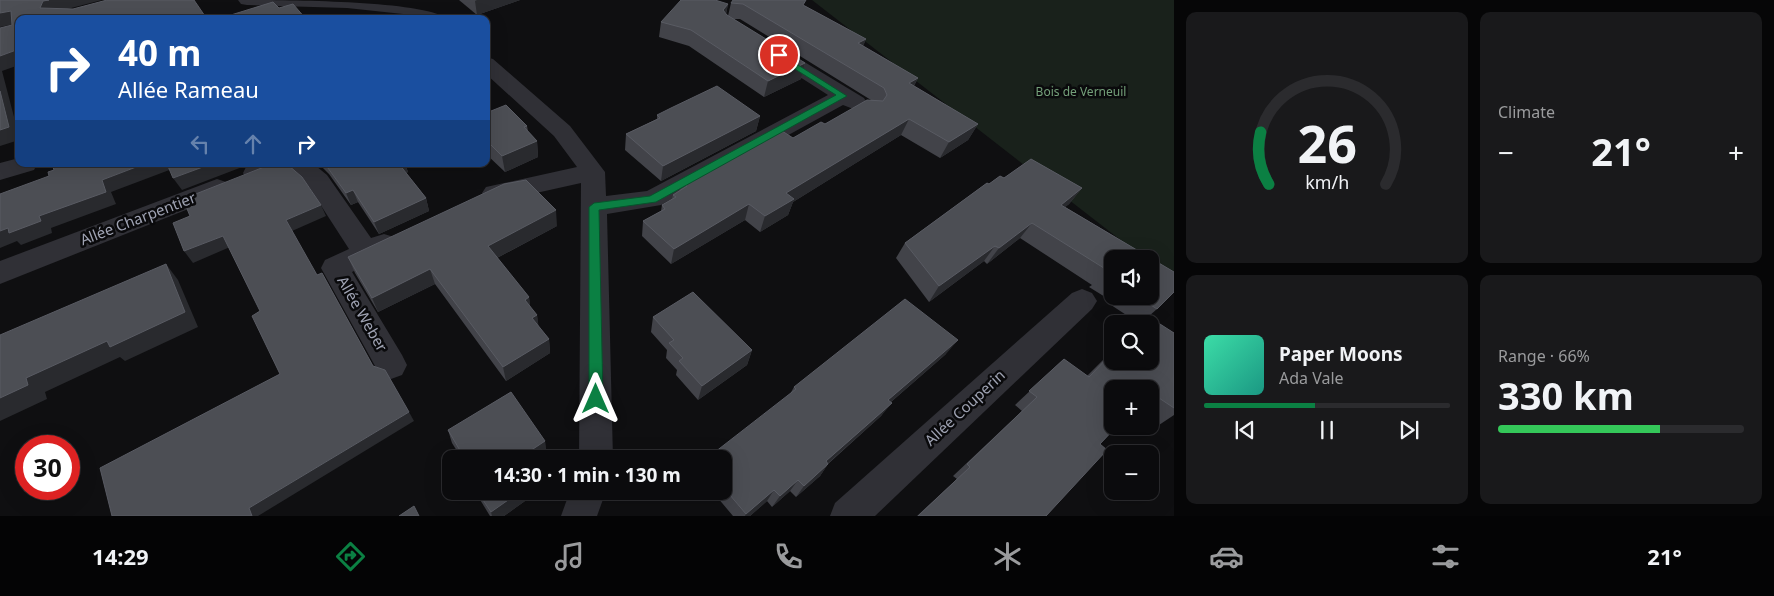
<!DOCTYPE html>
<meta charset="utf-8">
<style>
body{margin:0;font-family:"Noto Sans",sans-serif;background:#19191b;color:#f1f3f6;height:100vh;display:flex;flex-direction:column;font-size:19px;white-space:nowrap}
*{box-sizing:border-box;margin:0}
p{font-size:16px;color:#9a9b9d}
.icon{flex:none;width:28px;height:28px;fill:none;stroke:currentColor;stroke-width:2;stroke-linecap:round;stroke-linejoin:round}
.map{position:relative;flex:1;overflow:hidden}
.side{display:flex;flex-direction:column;gap:12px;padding:12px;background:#060607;width:600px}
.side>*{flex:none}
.guide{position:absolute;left:15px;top:15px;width:475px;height:152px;border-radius:10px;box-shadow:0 5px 20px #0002,0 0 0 1px #2b2b2e;background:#1a4fa0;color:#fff;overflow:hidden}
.controls{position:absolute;left:1104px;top:250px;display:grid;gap:10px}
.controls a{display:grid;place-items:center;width:55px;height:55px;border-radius:10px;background:#0b0b0d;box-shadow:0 5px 20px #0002,0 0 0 1px #2b2b2e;font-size:25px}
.speed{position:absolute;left:15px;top:435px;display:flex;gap:10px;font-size:25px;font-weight:700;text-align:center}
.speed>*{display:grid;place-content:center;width:65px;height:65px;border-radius:50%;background:#0b0b0d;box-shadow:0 5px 20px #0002,0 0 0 1px #2b2b2e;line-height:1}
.speed .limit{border:8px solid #d22;background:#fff;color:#111}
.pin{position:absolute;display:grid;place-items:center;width:42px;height:42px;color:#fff;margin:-21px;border:2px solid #fff;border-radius:50%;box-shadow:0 1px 5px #0007}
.me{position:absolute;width:55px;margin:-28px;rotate:0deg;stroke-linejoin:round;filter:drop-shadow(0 0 4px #0008)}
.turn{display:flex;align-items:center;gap:18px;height:105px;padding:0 20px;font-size:22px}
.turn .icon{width:65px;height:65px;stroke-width:2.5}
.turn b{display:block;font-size:35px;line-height:42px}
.lanes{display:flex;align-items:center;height:48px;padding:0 20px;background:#0003;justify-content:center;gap:25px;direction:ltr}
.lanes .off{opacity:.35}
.big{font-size:38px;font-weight:700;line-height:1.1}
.side .tile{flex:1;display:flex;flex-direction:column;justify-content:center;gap:8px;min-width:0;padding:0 18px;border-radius:10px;background:#19191b}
.side .dial{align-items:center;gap:0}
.dial svg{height:130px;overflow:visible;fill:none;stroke:#2b2b2e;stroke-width:7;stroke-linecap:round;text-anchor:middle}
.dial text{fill:#f1f3f6;stroke:none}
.song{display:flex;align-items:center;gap:15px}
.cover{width:60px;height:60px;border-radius:8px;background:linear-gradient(135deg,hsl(160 70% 55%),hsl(170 70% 35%))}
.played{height:5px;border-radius:2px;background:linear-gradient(90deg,#0b8043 45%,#2b2b2e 45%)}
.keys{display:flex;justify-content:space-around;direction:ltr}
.heat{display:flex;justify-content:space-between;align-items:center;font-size:28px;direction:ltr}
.charge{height:8px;border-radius:4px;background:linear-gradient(90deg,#34c759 66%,#2b2b2e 0)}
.side .tiles{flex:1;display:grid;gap:12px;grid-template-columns:repeat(2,1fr)}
.trip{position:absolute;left:442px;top:450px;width:290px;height:50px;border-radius:10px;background:#0b0b0d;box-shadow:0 5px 20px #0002,0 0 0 1px #2b2b2e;font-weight:700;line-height:50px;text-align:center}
.tabs{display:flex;height:80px;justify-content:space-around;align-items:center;background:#040405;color:#9a9b9d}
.tabs .icon{width:35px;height:35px}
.tabs .selected{color:#0b8043}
.tabs b{font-size:22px;color:#f1f3f6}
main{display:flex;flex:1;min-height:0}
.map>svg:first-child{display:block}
.green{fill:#19211b}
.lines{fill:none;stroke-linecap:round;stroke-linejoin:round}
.minor{fill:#303036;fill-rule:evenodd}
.wall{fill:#424349;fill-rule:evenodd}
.shaded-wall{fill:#292a2e}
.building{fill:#4c4e54;stroke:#595b63}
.route{fill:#0b8043;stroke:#07532c}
.labels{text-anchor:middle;stroke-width:5;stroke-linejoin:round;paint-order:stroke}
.far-park-label{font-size:12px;fill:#74a07a;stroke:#0a0a0c}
.street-label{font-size:15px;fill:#9fa3b3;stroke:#0a0a0c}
</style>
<main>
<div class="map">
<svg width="1174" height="516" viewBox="0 0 1174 516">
<rect width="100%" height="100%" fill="#0f0f11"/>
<path class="green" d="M812 0H1174V281L1150 259H1145Z"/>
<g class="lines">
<g class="minor">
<path d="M238 0C274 0 428 0 446 19H421L403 14 347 8 247 5 241 4Z"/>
<path d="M771 44 778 46 864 98 867 103 864 108 856 110 843 105 661 205 607 214 613 459H579L581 183 495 202 486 199 482 193 486 187 577 167 554 136 486 74V57L493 59 570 126 605 172 606 196 647 191 828 95 764 54 761 50 764 46Z"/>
<path d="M19 158V164H37L34 170 0 180V163Z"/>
<path d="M255 164H317L316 166 327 175 371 238 384 234 394 237 397 244 394 251 352 272 402 355 407 365 402 375 391 379 380 375 321 268 325 260 349 249 309 187 294 174C279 175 259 183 246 179L243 173 246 167Z"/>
<path d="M217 179 226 182 229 188 226 194 0 284V261Z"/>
<path d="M1082 289 1092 293 1097 301 1092 309 875 516H830L835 503 1072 293Z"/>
<path d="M570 491H606L597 516H561Z"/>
</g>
</g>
<g class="wall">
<path d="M459 0H520L477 15Z"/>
<path d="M731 3 805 6 866 39 863 46 918 78 914 86 978 124 968 140 940 158 901 135 793 202 788 215 760 232 745 220 671 264 642 236 643 221 661 211 662 205 672 199 673 195 680 190 682 181 793 138 825 124 871 100 740 19H733L805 63 801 79 764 97 689 46 659 37 661 22 728 4 726 14 728 16Z"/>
<path d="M486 113 527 126 528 131 537 141 538 157 505 172 486 154Z"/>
<path d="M657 115 760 116 756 131 661 181 625 150 626 134 657 119Z"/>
<path d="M1031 159 1082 188 1069 204 1065 207 1174 272V292L1157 309 1140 324 1108 303 1110 300 1089 287 1092 285 1020 238 987 264 984 261 929 302 896 258 905 243 987 183 989 184 1000 176 1004 178ZM1112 259H1150V296H1112Z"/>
<path d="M319 164H405L408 172 406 173 426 198 429 211 379 234 358 202 351 205 329 174Z"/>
<path d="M557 226 497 258 529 297 530 307 537 315 538 326 549 339 550 353 506 381 435 284 378 312 355 273 348 257Z"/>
<path d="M653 317 752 350 747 365 698 400 676 375 677 370 666 358 667 350 651 332Z"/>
<path d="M1149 317 1174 333V415L1159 425 1150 418V389L1100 444 1046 516H917L957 479 953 476 1022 411 1015 405 1064 359 1087 376 1112 351V361L1150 324H1141Z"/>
<path d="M946 354 891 402 881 416 828 464 820 476 796 497 790 491 772 507 767 501 750 516H733L712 491H724V459L790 394 794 387Z"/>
<path d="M448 430 545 441 546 453 538 459H462L452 443Z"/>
<path d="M476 491H539L504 516H490L479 498Z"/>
</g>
<g class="shaded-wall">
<path d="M49 0H102L52 13 40 8 43 1Z"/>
<path d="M477 0H520L477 15 475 1Z"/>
<path d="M728 4 725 19 723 10Z"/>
<path d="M11 11 19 23 0 27V13Z"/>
<path d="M866 39 860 54 858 43Z"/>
<path d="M19 49V65L2 71 19 136V140L0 146V56Z"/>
<path d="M805 63 801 79 764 97 768 81Z"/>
<path d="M918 78 910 93 909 83Z"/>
<path d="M760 116 756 131 661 181 663 166Z"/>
<path d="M909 119 901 135 793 202 788 215 760 232 765 216 786 193Z"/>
<path d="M978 124 968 140 940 158 949 142Z"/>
<path d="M537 141 538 157 505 172 502 156Z"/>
<path d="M144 164H169L172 169 111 192 116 204 51 228 52 233 21 245 17 241 0 248V231L39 216 102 180Z"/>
<path d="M211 164H250L182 190 173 178Z"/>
<path d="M398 164H405L408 172 402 175Z"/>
<path d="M1082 188 1069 204 1049 220 1061 205Z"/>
<path d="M353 190 358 202 351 205 346 193Z"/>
<path d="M426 198 429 211 379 234 374 222Z"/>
<path d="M749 204 745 220 671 264 674 249Z"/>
<path d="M321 205 326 216 292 231 286 220Z"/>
<path d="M556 210 557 226 491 261 488 246Z"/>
<path d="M1032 223 1020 238 987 264 999 248Z"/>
<path d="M223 236 230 247 193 263 184 251Z"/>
<path d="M995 246 984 261 929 302 939 286Z"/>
<path d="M166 264 178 280 198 327 125 361 120 357 45 392 47 399 0 421V398Z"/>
<path d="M430 269 435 284 378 312 372 298Z"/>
<path d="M529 297 531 312 525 300Z"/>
<path d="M537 315 539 329 532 318Z"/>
<path d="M549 339 550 353 506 381 503 367Z"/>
<path d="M958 340 946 354 878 413 888 400Z"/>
<path d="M752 350 747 365 698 400 702 386Z"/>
<path d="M892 403 881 416 817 473 826 461Z"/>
<path d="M409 412 414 421 258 516H252L249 508Z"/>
<path d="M545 441 546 453 538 459H522L521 457Z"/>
<path d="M828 464 820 476 796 497 804 486Z"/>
<path d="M798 480 790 491 772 507 780 496Z"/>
<path d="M774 490 767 501 750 516H745L746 514Z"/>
<path d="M521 491H539L504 516H492L491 512Z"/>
</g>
<g class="building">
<path d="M0 0H49L43 1 40 8 73 9 107 0H194L207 19H143L142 17 134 19H19V49L0 56V28L12 25 11 11 0 13Z"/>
<path d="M681 0H715L728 4 723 10 727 15 805 63 768 81 691 30 661 22Z"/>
<path d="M733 0H806L803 5 866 39 858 43 918 78 909 83 978 124 949 142 909 119 786 193 794 199 765 216 749 204 674 249 643 221 665 209 662 205 676 197 673 195 687 186 682 181 779 129 793 138 821 122 825 124 867 100 883 101 887 95 884 88 743 4 731 3Z"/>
<path d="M273 2 279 8 293 4 306 19H218Z"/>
<path d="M717 86 760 116 663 166 626 134 660 118 657 115 671 108Z"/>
<path d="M0 91 9 127 0 130Z"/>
<path d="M506 105 527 126 524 127 537 141 502 156 486 140V113Z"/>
<path d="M1031 159 1082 188 1061 205 1174 272V292L1157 309 1137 296H1150V259H1112V277L1104 272 1107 270 1032 223 999 248 995 246 939 286 905 243 987 183 989 184 1000 176 1004 178Z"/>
<path d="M52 164H144L102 180 106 192 39 216 41 221 9 233 8 228 0 231V194L49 176 48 172 54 170Z"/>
<path d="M167 164H211L173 178Z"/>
<path d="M325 164H399L426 198 374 222 353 190 346 193Z"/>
<path d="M288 165 302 177 321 205 286 220 317 275 322 273 373 366 385 370 409 412 249 508 252 516H112L100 468 280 374 252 316 260 311 223 236 184 251 173 223 190 216 183 199 264 167Z"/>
<path d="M526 180 556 210 488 246 529 297 525 300 537 315 532 318 549 339 503 367 430 269 372 298 348 257 504 184Z"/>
<path d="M166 264 185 312 110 347 107 341 26 378 28 385 0 398V335Z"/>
<path d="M693 292 752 350 702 386 679 361 683 358 669 343 674 340 653 317Z"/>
<path d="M905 299 958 340 888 400 892 403 826 461 828 464 804 486 798 480 780 496 774 490 746 514 724 488V459H706L796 389 794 387Z"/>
<path d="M1149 317 1174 333V408L1150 392V389H1112V426H1117L1100 444 1107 450 1046 516H918L970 467 967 464 1037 397 1029 391 1064 359 1089 377 1112 353V361H1150V324H1142Z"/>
<path d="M511 392 545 441 521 457 523 459H465L448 430Z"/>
<path d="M477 491H521L491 512Z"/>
<path d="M414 506 419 516H399Z"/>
</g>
<path class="route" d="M779 53 847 96 656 202 599 210 603 399 601 403 596 405 591 403 589 399V207L594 203 650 196 836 95 776 57 775 55Z"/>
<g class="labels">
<g class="far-park-label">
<text x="1081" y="96">Bois de Verneuil</text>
</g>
<g class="street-label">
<text transform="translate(138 219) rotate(-21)" y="5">Allée Charpentier</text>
<text transform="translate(362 314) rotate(60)" y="5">Allée Weber</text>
<text transform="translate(965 408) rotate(-43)" y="5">Allée Couperin</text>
</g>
</g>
</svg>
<div class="controls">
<a><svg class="icon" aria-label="sound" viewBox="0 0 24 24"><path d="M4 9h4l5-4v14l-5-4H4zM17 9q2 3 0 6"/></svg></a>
<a><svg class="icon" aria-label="search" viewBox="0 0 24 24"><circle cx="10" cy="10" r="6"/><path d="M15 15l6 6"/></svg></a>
<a>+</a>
<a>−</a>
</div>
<div class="speed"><div class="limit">30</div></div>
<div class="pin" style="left:779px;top:55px;background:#d93025"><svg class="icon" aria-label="arrive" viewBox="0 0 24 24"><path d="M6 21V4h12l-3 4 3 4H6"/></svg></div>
<svg class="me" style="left:596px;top:399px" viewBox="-20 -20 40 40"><path d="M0-17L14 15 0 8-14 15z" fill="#0b8043" stroke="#fff" stroke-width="4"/></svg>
<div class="trip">14:30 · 1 min · 130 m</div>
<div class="guide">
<div class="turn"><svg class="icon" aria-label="right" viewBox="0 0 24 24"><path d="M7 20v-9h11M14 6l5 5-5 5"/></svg><div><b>40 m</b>Allée Rameau</div></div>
<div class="lanes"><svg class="icon off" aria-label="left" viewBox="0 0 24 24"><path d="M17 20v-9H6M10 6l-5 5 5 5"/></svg><svg class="icon off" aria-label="ahead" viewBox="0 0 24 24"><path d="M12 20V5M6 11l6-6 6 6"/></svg><svg class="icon" aria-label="right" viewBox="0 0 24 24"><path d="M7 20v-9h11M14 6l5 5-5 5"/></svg></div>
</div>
</div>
<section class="side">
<div class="tiles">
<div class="tile dial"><svg viewBox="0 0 100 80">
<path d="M14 69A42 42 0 1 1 86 69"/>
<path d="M14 69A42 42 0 0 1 9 37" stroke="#0b8043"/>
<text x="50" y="56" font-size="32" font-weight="700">26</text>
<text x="50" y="72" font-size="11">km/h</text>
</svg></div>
<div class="tile"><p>Climate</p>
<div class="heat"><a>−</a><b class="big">21°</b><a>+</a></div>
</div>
<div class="tile">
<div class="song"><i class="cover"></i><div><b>Paper Moons</b><p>Ada Vale</p></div></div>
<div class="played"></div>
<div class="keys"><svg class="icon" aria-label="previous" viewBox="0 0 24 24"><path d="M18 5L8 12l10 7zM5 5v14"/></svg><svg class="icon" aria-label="pause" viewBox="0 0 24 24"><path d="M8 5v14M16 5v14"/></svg><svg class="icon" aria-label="next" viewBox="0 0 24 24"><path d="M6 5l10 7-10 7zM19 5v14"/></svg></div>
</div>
<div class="tile"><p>Range · 66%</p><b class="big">330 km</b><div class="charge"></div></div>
</div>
</section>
</main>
<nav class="tabs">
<b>14:29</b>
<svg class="icon selected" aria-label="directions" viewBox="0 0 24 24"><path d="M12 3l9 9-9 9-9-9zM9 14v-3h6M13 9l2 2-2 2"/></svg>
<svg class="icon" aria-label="music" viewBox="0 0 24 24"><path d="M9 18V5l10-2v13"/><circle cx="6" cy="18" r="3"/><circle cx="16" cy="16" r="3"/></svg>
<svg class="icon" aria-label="phone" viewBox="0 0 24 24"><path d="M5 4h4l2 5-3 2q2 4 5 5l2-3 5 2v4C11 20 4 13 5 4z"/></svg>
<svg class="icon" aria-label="climate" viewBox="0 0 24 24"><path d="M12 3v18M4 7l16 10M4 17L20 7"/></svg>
<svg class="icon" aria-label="car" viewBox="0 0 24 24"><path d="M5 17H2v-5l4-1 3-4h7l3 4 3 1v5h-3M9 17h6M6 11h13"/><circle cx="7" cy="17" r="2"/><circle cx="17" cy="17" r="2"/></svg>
<svg class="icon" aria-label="filters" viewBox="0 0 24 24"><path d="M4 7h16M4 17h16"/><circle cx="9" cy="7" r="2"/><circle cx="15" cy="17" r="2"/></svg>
<b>21°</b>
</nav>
